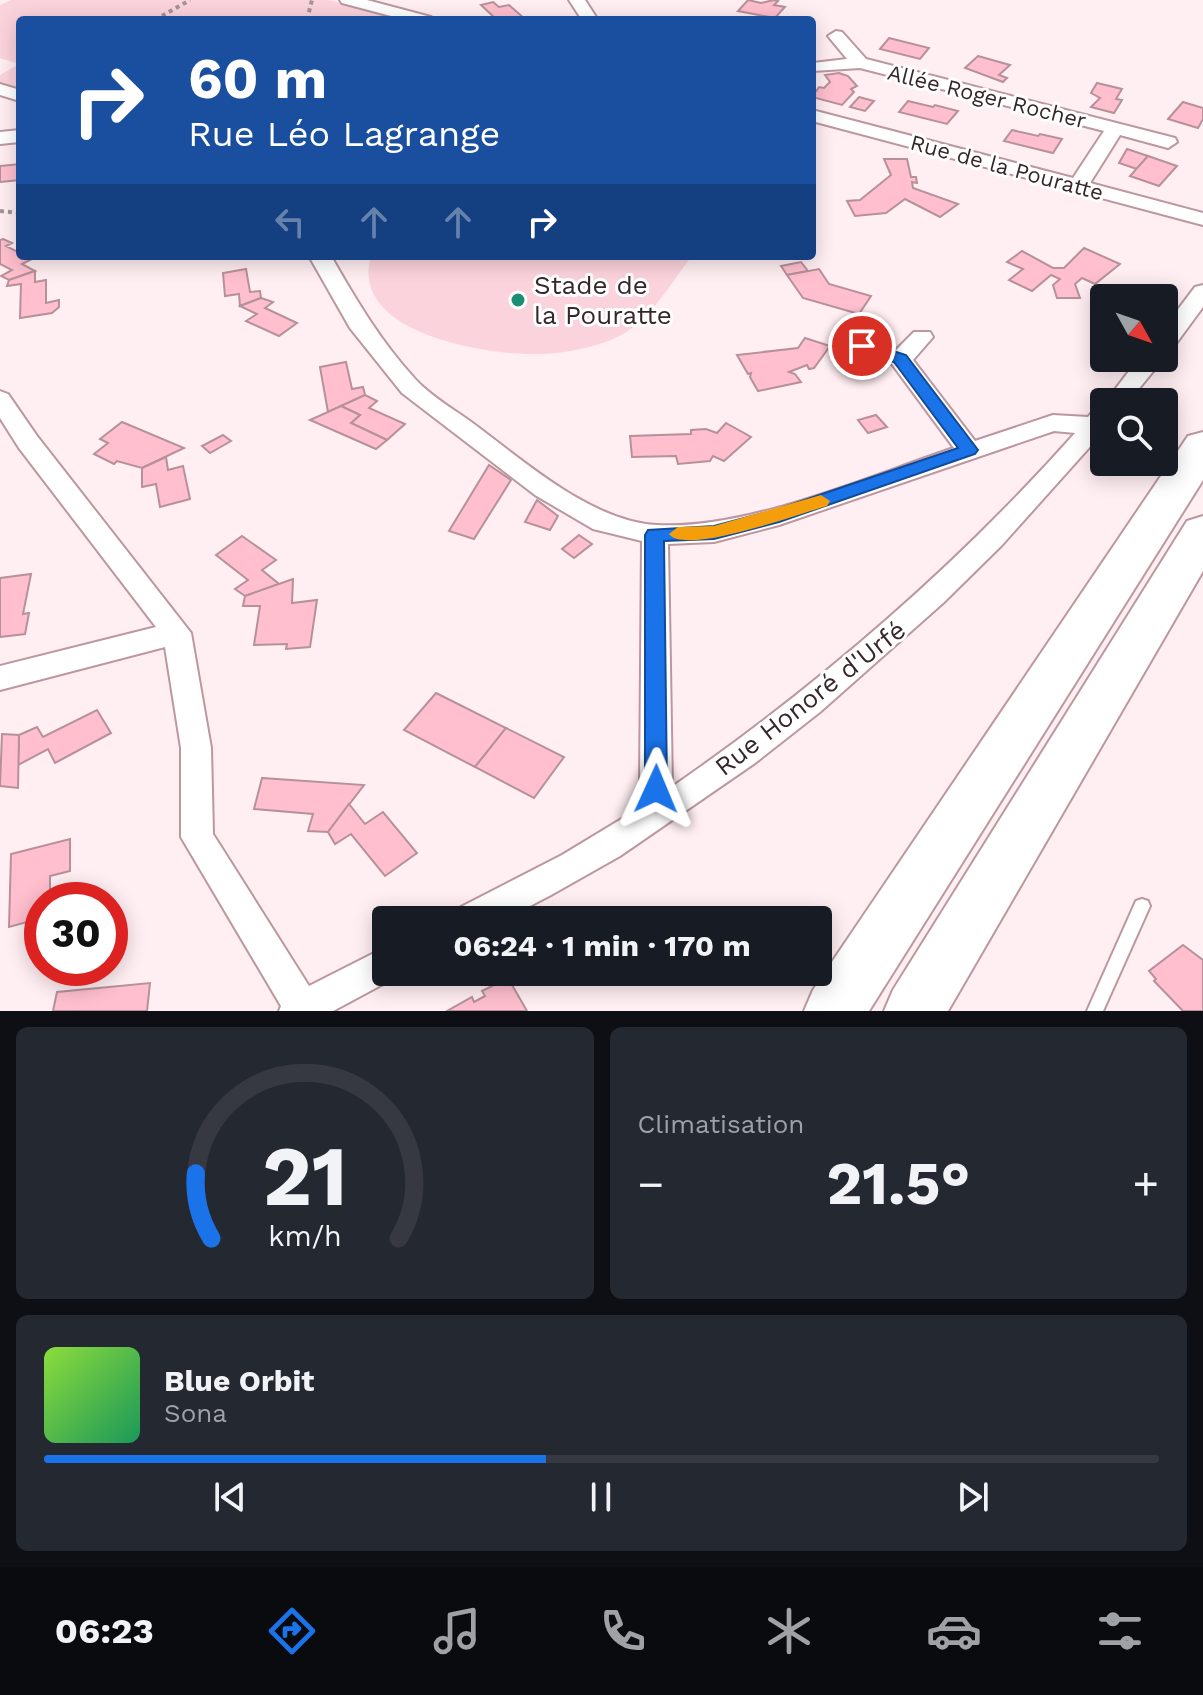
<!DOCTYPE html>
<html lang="fr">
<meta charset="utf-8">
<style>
body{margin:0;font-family:"Work Sans",sans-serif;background:#242831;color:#f1f3f6;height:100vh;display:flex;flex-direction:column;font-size:30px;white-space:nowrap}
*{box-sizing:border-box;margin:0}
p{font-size:26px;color:#9ea1a6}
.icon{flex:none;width:44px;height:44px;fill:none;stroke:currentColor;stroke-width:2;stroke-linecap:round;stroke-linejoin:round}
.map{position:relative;height:1011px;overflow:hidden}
.drawer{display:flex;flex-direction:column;gap:16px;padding:16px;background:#0d0f14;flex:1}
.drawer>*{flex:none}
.hud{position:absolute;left:16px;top:16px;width:800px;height:244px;border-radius:8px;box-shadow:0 4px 20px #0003;background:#1a4fa0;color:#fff;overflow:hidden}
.needle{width:52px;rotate:130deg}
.buttons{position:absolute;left:1090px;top:284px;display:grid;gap:16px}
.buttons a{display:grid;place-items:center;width:88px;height:88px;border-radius:8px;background:#171b24;box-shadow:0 4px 20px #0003;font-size:40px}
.speed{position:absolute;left:24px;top:882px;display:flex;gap:16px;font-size:40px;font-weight:700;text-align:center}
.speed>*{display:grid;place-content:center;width:104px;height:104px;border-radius:50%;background:#171b24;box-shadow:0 4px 20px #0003;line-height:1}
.speed .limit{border:12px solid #d22;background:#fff;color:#111}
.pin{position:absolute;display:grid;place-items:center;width:68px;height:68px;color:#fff;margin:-34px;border:4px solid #fff;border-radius:50%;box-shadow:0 2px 8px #0007}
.me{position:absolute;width:88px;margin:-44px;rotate:1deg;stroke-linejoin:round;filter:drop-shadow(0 0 6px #0008)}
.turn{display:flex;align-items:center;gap:28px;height:168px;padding:0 40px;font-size:36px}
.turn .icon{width:104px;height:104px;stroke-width:2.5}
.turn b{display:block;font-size:56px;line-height:68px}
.lanes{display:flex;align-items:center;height:76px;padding:0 40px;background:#0003;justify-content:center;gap:40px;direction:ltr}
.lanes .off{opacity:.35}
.big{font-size:60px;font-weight:700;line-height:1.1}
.drawer .card{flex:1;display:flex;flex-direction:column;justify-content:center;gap:12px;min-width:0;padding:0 28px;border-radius:12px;background:#242831}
.drawer .dial{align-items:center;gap:0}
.dial svg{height:208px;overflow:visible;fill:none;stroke:#363941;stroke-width:7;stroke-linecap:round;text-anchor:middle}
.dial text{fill:#f1f3f6;stroke:none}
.song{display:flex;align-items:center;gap:24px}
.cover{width:96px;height:96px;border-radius:12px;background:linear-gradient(135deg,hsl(90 70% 55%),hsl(150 70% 35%))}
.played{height:8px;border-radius:4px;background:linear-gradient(90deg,#1a73e8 45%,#363941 45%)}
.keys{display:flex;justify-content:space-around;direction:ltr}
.heat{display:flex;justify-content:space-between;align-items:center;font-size:44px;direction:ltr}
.drawer .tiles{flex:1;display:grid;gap:16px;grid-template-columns:1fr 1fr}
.card:last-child{grid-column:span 2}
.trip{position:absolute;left:372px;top:906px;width:460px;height:80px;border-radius:8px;background:#171b24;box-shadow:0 4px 20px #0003;font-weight:700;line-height:80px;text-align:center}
.tab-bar{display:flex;height:128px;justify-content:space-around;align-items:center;background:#090b0e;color:#9ea1a6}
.tab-bar .icon{width:56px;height:56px}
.tab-bar .current{color:#1a73e8}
.tab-bar b{font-size:36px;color:#f1f3f6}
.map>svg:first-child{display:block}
.green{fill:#fbd3dc}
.building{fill:#ffbfce;stroke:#b6919a;stroke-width:2}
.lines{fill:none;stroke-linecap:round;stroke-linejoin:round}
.lane-casing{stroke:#bc97a0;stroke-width:4}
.street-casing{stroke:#bc97a0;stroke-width:4}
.highway-casing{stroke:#bc97a0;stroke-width:4}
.path{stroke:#a39397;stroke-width:4;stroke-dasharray:4 4;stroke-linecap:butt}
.lane{fill:#fff;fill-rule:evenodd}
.street{fill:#fff;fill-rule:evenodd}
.highway{fill:#fff;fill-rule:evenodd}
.route{fill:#1a73e8;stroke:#114b97;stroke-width:2}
.slow{fill:#f59e0b}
.poi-dot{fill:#1a8f72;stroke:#fff;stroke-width:3}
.labels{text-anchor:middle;stroke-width:6;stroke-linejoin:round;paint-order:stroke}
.far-street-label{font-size:22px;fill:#36272b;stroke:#fff}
.poi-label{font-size:26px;fill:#36272b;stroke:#fff;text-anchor:start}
.street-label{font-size:26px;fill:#36272b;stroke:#fff}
</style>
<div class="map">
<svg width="1203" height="1011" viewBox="0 0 1203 1011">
<rect width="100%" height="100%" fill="#ffeef2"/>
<g class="green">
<path d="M11 0H329L407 20H20V88L0 82V75L19 64 0 58V5Z"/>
<path d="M371 256H692C670 284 648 325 613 339 591 348 566 353 542 354 489 356 348 334 371 256Z"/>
</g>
<g class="building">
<path d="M748 0 761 3 774 0 778 1 774 5 785 7 775 18 738 11Z"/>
<path d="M493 2 499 7 509 5 525 19 497 20 481 5Z"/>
<path d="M889 38 929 48 920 59 880 49Z"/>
<path d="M978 56 1010 65 999 75 1007 78 1003 82 965 68Z"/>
<path d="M839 73 848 76 857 86 851 89 854 92 842 105 812 97 819 87 824 88 830 82 825 75Z"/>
<path d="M1097 83 1122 89 1116 99 1122 100 1114 113 1091 107 1100 98 1091 93Z"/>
<path d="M859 97 874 101 865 111 850 107Z"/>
<path d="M908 101 933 107 935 105 958 111 947 124 899 112Z"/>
<path d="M1183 102 1203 108V119L1198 128 1168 119Z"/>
<path d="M1012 130 1038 136 1040 134 1062 139 1053 153 1004 141Z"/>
<path d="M1127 149 1148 156 1137 169 1119 163Z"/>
<path d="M1148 156 1177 166 1159 186 1130 176Z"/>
<path d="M884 159H907L911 177H916L917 183 912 182 913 188 958 204 940 217 905 199 886 213 855 216 847 201 860 200 891 175Z"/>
<path d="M20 164V180L0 182V166Z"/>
<path d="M3 239 12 243 6 246 20 253V256L32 259 22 264 35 271 9 280 1 276 12 270 0 264V240Z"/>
<path d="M1084 248 1120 264 1095 284 1082 278 1075 284 1080 298H1057L1053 285 1060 279 1051 275 1032 291 1009 280 1023 269 1007 262 1022 251 1053 268H1064Z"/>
<path d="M801 262 808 271 787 275 781 266Z"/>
<path d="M246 269 250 292 260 291 261 298 240 306 239 294 225 296 223 273Z"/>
<path d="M819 269 829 284 871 296 859 314 803 298 787 275Z"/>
<path d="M35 271V282L46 280V303L59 300V307L52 313 20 318 21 284 7 286 9 280Z"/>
<path d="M261 298 273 302 265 308 297 323 279 336 246 321 257 314 240 306Z"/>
<path d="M805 338 830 346 814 368 809 369 807 365 789 372 795 374 801 382 758 391 750 377 751 373 748 374 737 355 798 348Z"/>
<path d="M346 362 352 389 363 387 365 395 328 412 320 367Z"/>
<path d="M365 395 377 401 369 408 405 424 387 440 351 423 360 415 341 406Z"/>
<path d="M341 406 360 415 351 423 387 440 376 449 310 420Z"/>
<path d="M876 415 887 427 868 433 858 420Z"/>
<path d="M122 422 184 448 142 468 117 461 114 464 94 454 108 443 100 439Z"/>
<path d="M726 423 751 437 724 461 713 456 710 461 678 464 676 456 632 457 630 436 691 434V430L706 429 717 433Z"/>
<path d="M223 435 231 441 210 453 202 446Z"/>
<path d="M166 457 168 470 183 466 190 499 160 507 156 484 142 487V468Z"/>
<path d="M489 465 511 480 474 539 449 531Z"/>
<path d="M537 500 558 516 550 530 525 522Z"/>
<path d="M579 535 592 544 574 558 562 549Z"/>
<path d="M242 536 276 560 262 570 279 584 245 596 235 589 248 580 216 555Z"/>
<path d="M31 574 23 614 29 613 25 634 0 637V578Z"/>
<path d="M293 579 292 603 317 600 310 647 286 649 287 644 254 645 260 606H243L245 596Z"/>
<path d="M436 693 506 728 475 767 404 730Z"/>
<path d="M97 710 111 733 55 763 48 749 18 765 19 735 37 727 43 737Z"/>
<path d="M506 728 564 757 534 798 475 767Z"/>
<path d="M2 734 19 735 18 788 0 786Z"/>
<path d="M262 778 364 785 328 832 308 831 313 814 254 809Z"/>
<path d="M349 804 365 824 383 812 417 853 385 876 351 834 335 844 328 832Z"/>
<path d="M70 839V871L50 876V899L42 900V918L9 927 11 854Z"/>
<path d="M1183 945 1203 960V1011H1183L1154 981 1156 979 1149 971Z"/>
<path d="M508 978 527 1011H447L472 997 474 1002 485 996 482 991Z"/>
<path d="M150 983 147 1011H53L57 992Z"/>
</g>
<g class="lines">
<defs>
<path id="lane" d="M1142 899 1148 901 1150 906 1103 1011H1087L1136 901Z"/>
<g id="street">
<path d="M340 0H367L431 17 433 20H406L342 3Z"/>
<path d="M569 0H585L598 20H582Z"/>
<path d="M836 31 842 32 866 59 1175 138 1177 142 1168 148 1120 135 1090 183 1203 213V225L812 121V110L1073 178 1104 131 860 68 813 71V63L847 59 828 36Z"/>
<path d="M0 84 20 90V101L0 95Z"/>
<path d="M20 130V142L0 144V132Z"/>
<path d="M309 256H331C356 300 381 342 416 380 432 397 455 410 474 424 524 461 592 522 657 525 747 530 867 477 954 448L892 364 854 351 851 346 854 341 862 339 896 350 914 332H930L933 337 913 360 975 441 1053 415 1088 417 1094 410 1103 408 1104 431 1002 545 943 603 820 712 755 763 620 856 551 895 503 920H452L457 909 562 855 643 806 640 789 642 541 593 529 535 495 402 393 350 328ZM1054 431 1075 433C955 568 820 684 672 787L668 544 714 542 779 525Z"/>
<path d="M1203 285V307L1172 349 1164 351V328L1195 287Z"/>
<path d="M1139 358H1164L1128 402 1104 404Z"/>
<path d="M0 391 8 394 37 436 191 633 211 748 213 834 309 986 386 947V972H400L398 976 333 1011H279L281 1006 181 837V748L165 647 0 690V666L156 627 19 448 0 418Z"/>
</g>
<g id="highway">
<path d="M1203 432V480L869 1011H804L813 990 1188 436Z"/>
<path d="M1203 516V571L948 1011H884L893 990 1187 521Z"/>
</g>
</defs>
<use href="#lane" class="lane-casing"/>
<use href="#street" class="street-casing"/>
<use href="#highway" class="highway-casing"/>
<g class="path">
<path d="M155 20 190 0"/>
<path d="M307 20 312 0"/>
<path d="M0 211 20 213"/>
</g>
<use href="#lane" class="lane"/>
<use href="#street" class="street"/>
<use href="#highway" class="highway"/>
</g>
<path class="route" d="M862 341 906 355 978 450 975 454 779 522 714 539 664 541 667 789 663 795 656 798 648 795 645 789V535L648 530 714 526 775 510 958 448 894 362 856 350 854 346Z"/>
<path class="slow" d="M821 495 830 501 827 506C801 513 685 556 669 534L678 527 714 526Z"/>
<circle class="poi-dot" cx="518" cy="300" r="8"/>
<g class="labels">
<g class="far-street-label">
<text transform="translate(987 96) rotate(14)" y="8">Allée Roger Rocher</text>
<text transform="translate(1007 167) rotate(15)" y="8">Rue de la Pouratte</text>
</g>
<g class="poi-label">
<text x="534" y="294">Stade de<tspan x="534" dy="30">la Pouratte</tspan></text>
</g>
<g class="street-label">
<text transform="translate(810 698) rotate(-38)" y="9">Rue Honoré d'Urfé</text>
</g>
</g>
</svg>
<div class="buttons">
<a><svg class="needle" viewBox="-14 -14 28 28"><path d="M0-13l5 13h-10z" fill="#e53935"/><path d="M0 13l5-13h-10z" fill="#9ea1a6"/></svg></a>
<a><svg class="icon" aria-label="search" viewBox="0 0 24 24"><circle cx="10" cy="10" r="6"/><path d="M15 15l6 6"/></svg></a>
</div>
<div class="speed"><div class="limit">30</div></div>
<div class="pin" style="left:862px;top:346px;background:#d93025"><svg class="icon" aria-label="arrive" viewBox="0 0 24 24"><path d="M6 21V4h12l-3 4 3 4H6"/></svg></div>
<svg class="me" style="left:656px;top:789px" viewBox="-20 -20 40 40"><path d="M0-17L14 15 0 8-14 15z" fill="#1a73e8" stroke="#fff" stroke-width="4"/></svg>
<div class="trip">06:24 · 1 min · 170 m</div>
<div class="hud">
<div class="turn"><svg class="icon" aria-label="right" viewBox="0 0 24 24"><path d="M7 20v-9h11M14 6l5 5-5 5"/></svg><div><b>60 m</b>Rue Léo Lagrange</div></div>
<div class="lanes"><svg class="icon off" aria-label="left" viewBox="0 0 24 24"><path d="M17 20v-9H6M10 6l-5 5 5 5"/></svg><svg class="icon off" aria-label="ahead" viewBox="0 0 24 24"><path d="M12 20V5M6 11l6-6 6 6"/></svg><svg class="icon off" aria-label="ahead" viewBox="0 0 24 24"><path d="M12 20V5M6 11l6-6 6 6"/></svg><svg class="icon" aria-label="right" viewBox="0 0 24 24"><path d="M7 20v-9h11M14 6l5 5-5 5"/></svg></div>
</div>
</div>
<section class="drawer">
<div class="tiles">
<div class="card dial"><svg viewBox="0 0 100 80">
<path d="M14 69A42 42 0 1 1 86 69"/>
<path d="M14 69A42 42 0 0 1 8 44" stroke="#1a73e8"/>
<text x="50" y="56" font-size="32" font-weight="700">21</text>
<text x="50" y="72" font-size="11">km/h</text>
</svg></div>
<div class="card"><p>Climatisation</p>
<div class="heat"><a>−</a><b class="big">21.5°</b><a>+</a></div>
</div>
<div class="card">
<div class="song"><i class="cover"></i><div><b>Blue Orbit</b><p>Sona</p></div></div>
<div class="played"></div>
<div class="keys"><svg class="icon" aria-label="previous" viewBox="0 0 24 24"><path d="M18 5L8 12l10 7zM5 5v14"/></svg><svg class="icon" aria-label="pause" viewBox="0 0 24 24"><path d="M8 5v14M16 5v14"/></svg><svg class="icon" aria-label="next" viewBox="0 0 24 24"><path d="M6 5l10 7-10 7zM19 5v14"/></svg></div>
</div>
</div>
</section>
<nav class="tab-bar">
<b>06:23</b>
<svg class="icon current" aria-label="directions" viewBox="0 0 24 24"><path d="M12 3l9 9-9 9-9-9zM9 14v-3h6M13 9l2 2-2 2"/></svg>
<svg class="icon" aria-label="music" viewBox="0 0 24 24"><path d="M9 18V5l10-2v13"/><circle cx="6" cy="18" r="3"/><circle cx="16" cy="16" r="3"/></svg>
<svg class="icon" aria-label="phone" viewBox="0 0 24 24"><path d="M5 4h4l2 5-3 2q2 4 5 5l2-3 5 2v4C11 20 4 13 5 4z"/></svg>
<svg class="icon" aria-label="climate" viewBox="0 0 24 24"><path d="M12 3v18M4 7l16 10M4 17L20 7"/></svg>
<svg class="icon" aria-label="car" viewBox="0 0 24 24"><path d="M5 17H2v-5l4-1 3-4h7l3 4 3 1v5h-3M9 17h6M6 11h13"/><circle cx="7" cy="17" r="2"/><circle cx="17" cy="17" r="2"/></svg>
<svg class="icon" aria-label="filters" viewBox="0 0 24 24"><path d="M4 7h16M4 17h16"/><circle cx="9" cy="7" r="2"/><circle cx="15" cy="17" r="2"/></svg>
</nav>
